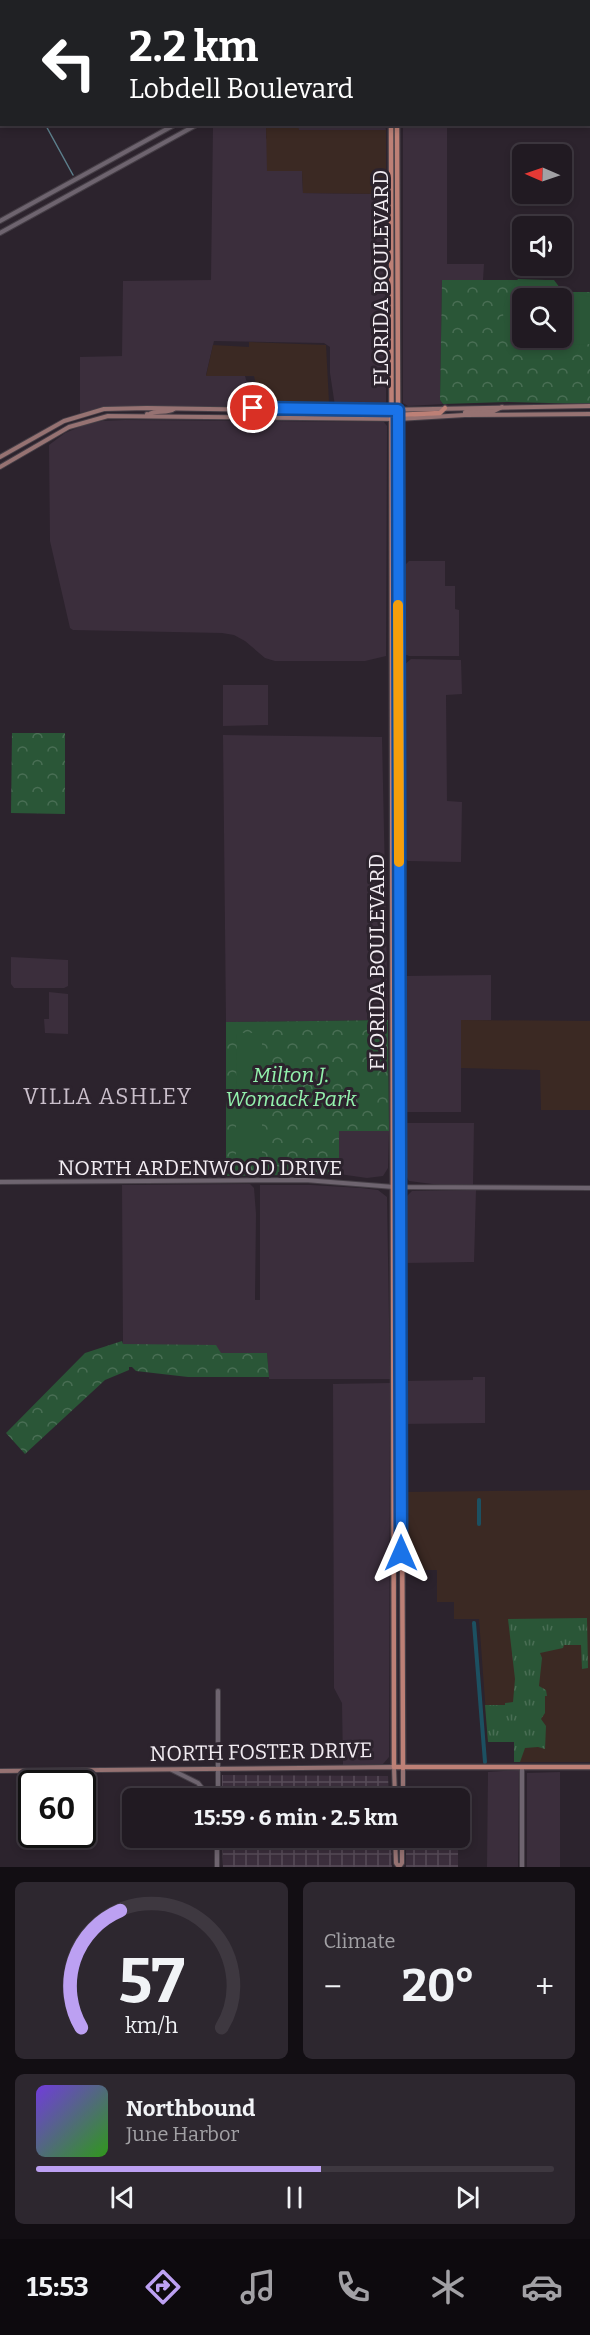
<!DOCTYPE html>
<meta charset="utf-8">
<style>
body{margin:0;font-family:Bitter,serif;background:#2d272f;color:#f1f3f6;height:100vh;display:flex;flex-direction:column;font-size:22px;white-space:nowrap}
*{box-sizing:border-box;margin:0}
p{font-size:20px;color:#a2a1a5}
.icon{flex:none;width:33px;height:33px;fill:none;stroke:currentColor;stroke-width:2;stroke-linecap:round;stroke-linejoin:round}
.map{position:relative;height:1867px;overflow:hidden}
.side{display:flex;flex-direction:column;gap:15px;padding:15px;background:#120e13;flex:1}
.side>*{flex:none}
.top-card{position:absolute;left:0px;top:0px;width:591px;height:126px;box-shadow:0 3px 9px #0003,0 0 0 2px #3e3840;background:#202124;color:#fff;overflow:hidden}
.needle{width:39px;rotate:272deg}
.buttons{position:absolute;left:512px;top:144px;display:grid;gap:12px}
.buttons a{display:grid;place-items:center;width:60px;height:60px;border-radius:9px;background:#211a22;box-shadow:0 3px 9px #0003,0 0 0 2px #3e3840;font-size:30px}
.speed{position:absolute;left:18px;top:1770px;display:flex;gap:12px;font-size:30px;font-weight:700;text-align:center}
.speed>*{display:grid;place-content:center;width:78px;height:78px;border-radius:50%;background:#211a22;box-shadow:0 3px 9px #0003,0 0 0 2px #3e3840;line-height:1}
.speed .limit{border:3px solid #111;border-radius:9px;background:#fff;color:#111}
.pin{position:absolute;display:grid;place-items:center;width:51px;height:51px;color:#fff;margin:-26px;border:3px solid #fff;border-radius:50%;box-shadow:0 2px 6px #0007}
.me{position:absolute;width:66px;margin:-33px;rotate:0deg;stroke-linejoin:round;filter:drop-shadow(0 0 4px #0008)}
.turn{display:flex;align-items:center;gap:21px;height:126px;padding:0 30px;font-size:27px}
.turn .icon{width:78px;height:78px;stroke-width:2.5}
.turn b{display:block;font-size:42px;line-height:51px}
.big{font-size:45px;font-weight:700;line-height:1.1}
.side .tile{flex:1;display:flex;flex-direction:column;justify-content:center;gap:9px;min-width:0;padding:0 21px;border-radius:9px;background:#2d272f}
.side .dial{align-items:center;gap:0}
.dial svg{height:156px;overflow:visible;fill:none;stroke:#3e3840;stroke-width:7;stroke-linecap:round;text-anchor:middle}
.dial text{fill:#f1f3f6;stroke:none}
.song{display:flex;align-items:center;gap:18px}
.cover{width:72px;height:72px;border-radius:9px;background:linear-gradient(135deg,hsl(260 70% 55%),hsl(110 70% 35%))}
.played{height:6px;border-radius:3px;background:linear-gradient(90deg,#bca0f2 55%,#3e3840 55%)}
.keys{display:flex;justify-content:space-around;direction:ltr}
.heat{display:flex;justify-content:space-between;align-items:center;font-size:33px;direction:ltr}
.side .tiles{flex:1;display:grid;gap:15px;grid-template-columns:1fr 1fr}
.tile:last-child{grid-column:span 2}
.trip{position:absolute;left:122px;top:1788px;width:348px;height:60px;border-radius:9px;background:#211a22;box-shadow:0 3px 9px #0003,0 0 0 2px #3e3840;font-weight:700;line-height:60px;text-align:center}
.menu{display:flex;height:96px;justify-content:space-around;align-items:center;background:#0d0a0e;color:#a2a1a5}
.menu .icon{width:42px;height:42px}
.menu .active{color:#bca0f2}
.menu b{font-size:27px;color:#f1f3f6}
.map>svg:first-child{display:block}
.built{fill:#3b2e3c}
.industrial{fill:url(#industrial-grid)}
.education{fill:#3b2923}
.grass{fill:url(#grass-tufts)}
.forest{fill:url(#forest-crowns);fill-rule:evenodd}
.pitch{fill:#2a5637}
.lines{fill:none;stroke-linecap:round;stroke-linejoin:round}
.stream{stroke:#5c7f8c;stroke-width:1.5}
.canal{stroke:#1c5061;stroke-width:4}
.tertiary-casing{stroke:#453e46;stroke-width:6}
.secondary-casing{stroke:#453e46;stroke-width:6}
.primary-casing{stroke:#453e46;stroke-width:7}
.tertiary{stroke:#6e646f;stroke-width:4}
.secondary{stroke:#967272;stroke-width:4}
.primary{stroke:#bd8076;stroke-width:4.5}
.route-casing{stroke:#114b97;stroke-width:15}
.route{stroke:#1a73e8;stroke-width:10}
.slow{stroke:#f59e0b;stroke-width:10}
.labels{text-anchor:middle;stroke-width:6;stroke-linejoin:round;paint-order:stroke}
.street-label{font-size:21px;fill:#f2ecf2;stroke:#2c232d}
.park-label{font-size:21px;font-style:italic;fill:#93f2ad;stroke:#2c232d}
.neighbourhood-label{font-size:22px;letter-spacing:1.5px;fill:#cabfcb;stroke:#2c232d}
</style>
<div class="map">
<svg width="590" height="1867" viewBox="0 0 590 1867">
<defs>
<pattern id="industrial-grid" width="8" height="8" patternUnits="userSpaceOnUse" patternTransform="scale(1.5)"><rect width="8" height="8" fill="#3b2e3c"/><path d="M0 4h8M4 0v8" fill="none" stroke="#584c59"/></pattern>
<pattern id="grass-tufts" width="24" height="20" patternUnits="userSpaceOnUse" patternTransform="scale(1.5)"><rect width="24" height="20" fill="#2a5637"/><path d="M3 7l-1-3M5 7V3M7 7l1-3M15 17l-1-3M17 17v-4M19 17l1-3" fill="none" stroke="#496e54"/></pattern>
<pattern id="forest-crowns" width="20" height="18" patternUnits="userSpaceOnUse" patternTransform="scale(1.5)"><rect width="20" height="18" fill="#2a5637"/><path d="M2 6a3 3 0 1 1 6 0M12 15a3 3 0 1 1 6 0" fill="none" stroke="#496e54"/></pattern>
</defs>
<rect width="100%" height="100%" fill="#2c232d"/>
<g class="built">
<path d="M213 125H266V138L302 171 303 193 386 194V403L383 407 335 406 330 373V347L324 343 214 341 206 375 245 376 250 393 247 406H119L80 413V357L122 356 123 281 211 280Z"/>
<path d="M298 125H385L386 130H298Z"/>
<path d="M403 125H447V264H484L483 280H442L440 400 443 404 408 406 403 403Z"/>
<path d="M125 420 384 422 387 426 386 656 365 661H275L265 658 245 641 234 635 222 633 73 630 70 628 50 541 49 445 65 433 82 426 102 421Z"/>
<path d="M409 561H445V586H455V609L459 610V656H409L404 654 403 567Z"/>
<path d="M411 659 461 660 462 694 446 695 447 801 462 802 461 862 408 861 404 857V665Z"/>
<path d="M223 685H268V725L223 726Z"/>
<path d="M223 735 382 737 388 1020 226 1022Z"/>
<path d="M11 957 68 960V986L64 988H14L11 984Z"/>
<path d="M491 975V1020L461 1021V1112H405L404 976Z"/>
<path d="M49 992 68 994V1034L45 1033 44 1019H49Z"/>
<path d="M405 1123H474L473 1185H440L409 1181 405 1174Z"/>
<path d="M339 1131H389L388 1168 383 1176 367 1178 339 1174Z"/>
<path d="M250 1184 254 1188 256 1214 255 1300H260V1185H311L361 1188 378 1190 387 1197 390 1379H269L267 1353H221L123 1344 122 1185Z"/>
<path d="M476 1190 474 1262 405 1263V1198L412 1191Z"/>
<path d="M473 1377H485V1423L401 1424V1381L473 1380Z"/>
<path d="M390 1383 389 1757 383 1764 343 1765 342 1703 334 1688 333 1384Z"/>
<path d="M519 1770 518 1867H487L488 1772Z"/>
<path d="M560 1772V1867H527V1773Z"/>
</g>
<g class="industrial">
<path d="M236 0H356V1H233Z"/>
<path d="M222 1775 388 1776 389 1798H222Z"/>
<path d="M222 1838H391L392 1867H223Z"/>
<rect x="406" y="1838" width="52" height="29"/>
</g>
<g class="education">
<path d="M266 125H298L299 130H386V194L303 193 302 171H267Z"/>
<path d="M249 342 326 345 329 402 327 406 264 407 260 402 254 376H206L213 345 249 347Z"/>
<path d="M461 1020 590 1021V1110H541L540 1070 461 1068Z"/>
<path d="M590 1490V1762H514V1742H488L479 1619H454V1602H437V1570H407L406 1492Z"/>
</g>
<path class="grass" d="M587 1618 588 1668 582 1669 581 1645H564L563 1648 540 1653 542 1658 539 1686 546 1690 547 1696H545V1713L541 1719 546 1726 545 1749 538 1747 525 1748 520 1762H514V1742H488L485 1705H505V1703L513 1702 515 1679 508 1619Z"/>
<g class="forest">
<path d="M442 280H554L563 292H590V404L507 402 443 404 440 400ZM522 298H561V338H522Z"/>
<path d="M12 733H65V814L11 813Z"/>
<path d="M388 1020 389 1131H339V1174L226 1176V1022Z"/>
<path d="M122 1341 123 1344 216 1345 221 1353H267L269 1377H188L136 1371 132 1367H129V1370L105 1380 25 1454 6 1433 85 1353Z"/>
</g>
<g class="pitch">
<path d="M518 279 546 280V298H522V324H505C499 307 509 293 518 279Z"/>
<path d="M564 293H576L590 297V344L571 345 566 341Z"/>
<path d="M237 1033H262V1091L236 1090Z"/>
<rect x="236" y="1106" width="26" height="58"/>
</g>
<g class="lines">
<g class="stream">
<path d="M206 2 209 0"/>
<path d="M45 124 73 175"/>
</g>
<g class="canal">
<path d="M479 1500V1524"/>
<path d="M474 1623 485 1762"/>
</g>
<defs>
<g id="tertiary">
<path d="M416 2 419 0"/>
<path d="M0 221 176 124"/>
<path d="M0 233 198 124"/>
<path d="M0 1182 305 1180 394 1187 590 1188"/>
<path d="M522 1767V1867"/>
<path d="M172 1770 198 1783 210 1798"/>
<path d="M218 1798V1691"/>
<path d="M217 1838V1867"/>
</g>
<g id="secondary">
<path d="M147 414V416C155 408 166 415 174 409"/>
<path d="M239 414H248L252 409"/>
<path d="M465 415V412H468L494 411 502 407"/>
<path d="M259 417 262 413 278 412 281 410"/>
<path d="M0 457 64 421 104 409 147 408 333 411 590 406"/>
<path d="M0 467 69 427 108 416 398 419 465 415 590 414"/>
<path d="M0 1771 394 1767 395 1798"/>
<path d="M403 1798V1768"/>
<path d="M395 1838 396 1863 399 1867"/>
<path d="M399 1867 402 1863V1838"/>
</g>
<g id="primary">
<path d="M390 2V0"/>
<path d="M397 2V0"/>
<path d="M391 124 394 1767H590"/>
<path d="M397 124 403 1768"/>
<path d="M397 415 440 413 445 408"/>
</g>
</defs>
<use href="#tertiary" class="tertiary-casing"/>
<use href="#secondary" class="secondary-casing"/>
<use href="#primary" class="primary-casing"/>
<use href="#tertiary" class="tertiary"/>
<use href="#secondary" class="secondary"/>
<use href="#primary" class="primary"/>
</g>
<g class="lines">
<defs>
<path id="route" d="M253 408 398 410 401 1553"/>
</defs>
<use href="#route" class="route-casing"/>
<use href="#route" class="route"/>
<path class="slow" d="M398 605 399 862"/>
</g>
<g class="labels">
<g class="street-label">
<text transform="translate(381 278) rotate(-90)" y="7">FLORIDA BOULEVARD</text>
<text transform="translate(377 962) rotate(-90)" y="7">FLORIDA BOULEVARD</text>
<text x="200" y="1175">NORTH ARDENWOOD DRIVE</text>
<text transform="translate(261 1752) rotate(-1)" y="7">NORTH FOSTER DRIVE</text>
</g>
<g class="park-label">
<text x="291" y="1082">Milton J.<tspan x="291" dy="24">Womack Park</tspan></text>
</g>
<g class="neighbourhood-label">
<text x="108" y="1104">VILLA ASHLEY</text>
</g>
</g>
</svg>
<div class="buttons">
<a><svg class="needle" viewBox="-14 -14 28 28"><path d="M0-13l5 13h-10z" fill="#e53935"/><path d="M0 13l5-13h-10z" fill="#a2a1a5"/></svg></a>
<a><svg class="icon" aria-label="sound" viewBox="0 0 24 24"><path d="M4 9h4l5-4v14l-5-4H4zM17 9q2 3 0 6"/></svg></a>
<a><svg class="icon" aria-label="search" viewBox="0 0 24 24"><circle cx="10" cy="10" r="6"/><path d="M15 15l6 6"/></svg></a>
</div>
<div class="speed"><div class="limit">60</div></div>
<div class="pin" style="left:253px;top:408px;background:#d93025"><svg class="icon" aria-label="arrive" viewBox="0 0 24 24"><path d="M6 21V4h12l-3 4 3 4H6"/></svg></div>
<svg class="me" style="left:401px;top:1553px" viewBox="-20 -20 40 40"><path d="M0-17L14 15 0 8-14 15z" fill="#1a73e8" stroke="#fff" stroke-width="4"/></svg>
<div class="trip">15:59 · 6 min · 2.5 km</div>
<div class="top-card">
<div class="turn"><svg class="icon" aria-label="left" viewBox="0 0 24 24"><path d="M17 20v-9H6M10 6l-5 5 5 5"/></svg><div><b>2.2 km</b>Lobdell Boulevard</div></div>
</div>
</div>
<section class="side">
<div class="tiles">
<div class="tile dial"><svg viewBox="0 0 100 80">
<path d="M14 69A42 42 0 1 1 86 69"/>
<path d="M14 69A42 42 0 0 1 34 9" stroke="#bca0f2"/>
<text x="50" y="56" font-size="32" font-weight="700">57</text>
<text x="50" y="72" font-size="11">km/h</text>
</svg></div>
<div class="tile"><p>Climate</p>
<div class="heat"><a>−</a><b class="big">20°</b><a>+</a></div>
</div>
<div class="tile">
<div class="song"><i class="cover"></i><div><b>Northbound</b><p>June Harbor</p></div></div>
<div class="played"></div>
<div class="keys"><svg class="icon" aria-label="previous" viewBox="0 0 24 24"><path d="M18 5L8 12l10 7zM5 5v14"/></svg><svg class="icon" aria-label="pause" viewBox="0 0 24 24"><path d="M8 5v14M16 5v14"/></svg><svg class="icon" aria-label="next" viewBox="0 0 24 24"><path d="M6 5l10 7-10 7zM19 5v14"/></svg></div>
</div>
</div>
</section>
<nav class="menu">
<b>15:53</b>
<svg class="icon active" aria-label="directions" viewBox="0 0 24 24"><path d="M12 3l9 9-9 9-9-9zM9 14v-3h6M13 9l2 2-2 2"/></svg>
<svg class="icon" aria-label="music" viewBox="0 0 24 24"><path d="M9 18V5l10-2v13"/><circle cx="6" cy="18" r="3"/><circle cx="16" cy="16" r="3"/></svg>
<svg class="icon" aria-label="phone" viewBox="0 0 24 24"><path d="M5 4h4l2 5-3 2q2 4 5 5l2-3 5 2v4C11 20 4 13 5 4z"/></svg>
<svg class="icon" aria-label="climate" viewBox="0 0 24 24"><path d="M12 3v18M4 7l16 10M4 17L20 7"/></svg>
<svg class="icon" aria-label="car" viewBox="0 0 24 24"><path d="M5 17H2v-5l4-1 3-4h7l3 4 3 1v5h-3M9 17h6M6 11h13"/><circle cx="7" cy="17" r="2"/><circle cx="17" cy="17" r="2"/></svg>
</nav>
